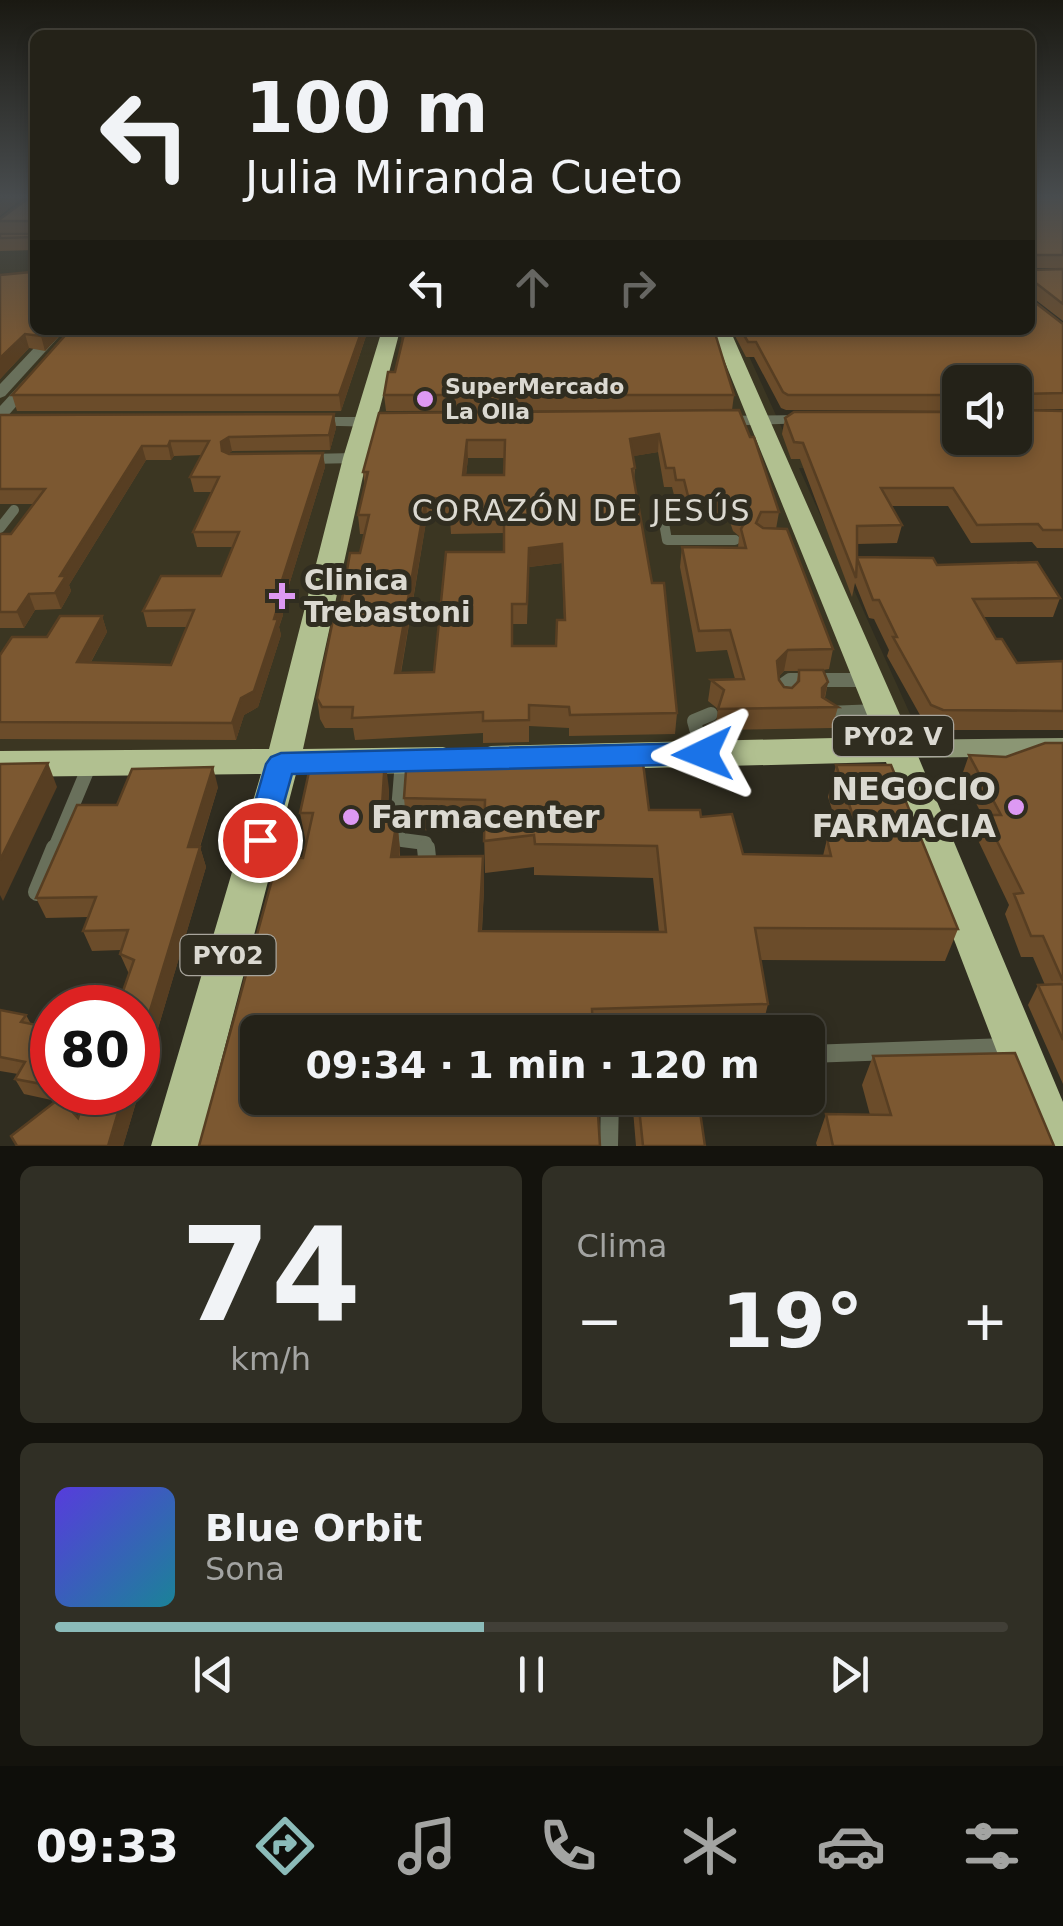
<!DOCTYPE html>
<html lang="es">
<meta charset="utf-8">
<style>
body{margin:0;font-family:"DejaVu Sans",sans-serif;background:#302f25;color:#f1f3f6;height:100vh;display:flex;flex-direction:column;font-size:38px;white-space:nowrap}
*{box-sizing:border-box;margin:0}
p{font-size:32px;color:#a3a4a2}
.icon{flex:none;width:55px;height:55px;fill:none;stroke:currentColor;stroke-width:2;stroke-linecap:round;stroke-linejoin:round}
.map{position:relative;height:1146px;overflow:hidden}
.sheet{display:flex;flex-direction:column;gap:20px;padding:20px;background:#14130d;flex:1}
.sheet>*{flex:none}
.guide{position:absolute;left:30px;top:30px;width:1005px;height:305px;border-radius:15px;box-shadow:0 5px 15px #0003,0 0 0 2px #413f37;background:#242218;color:#f1f3f6;overflow:hidden}
.tools{position:absolute;left:942px;top:365px;display:grid;gap:20px}
.tools a{display:grid;place-items:center;width:90px;height:90px;border-radius:15px;background:#242218;box-shadow:0 5px 15px #0003,0 0 0 2px #413f37;font-size:50px}
.speed{position:absolute;left:30px;top:985px;display:flex;gap:20px;font-size:50px;font-weight:700;text-align:center}
.speed>*{display:grid;place-content:center;width:130px;height:130px;border-radius:50%;background:#242218;box-shadow:0 5px 15px #0003,0 0 0 2px #413f37;line-height:1}
.speed .limit{border:15px solid #d22;background:#fff;color:#111}
.pin{position:absolute;display:grid;place-items:center;width:85px;height:85px;color:#fff;margin:-42px;border:5px solid #fff;border-radius:50%;box-shadow:0 2px 10px #0007}
.me{position:absolute;width:110px;margin:-55px;rotate:268deg;stroke-linejoin:round;filter:drop-shadow(0 0 8px #0008)}
.turn{display:flex;align-items:center;gap:35px;height:210px;padding:0 50px;font-size:45px}
.turn .icon{width:130px;height:130px;stroke-width:2.5}
.turn b{display:block;font-size:70px;line-height:85px}
.lanes{display:flex;align-items:center;height:95px;padding:0 50px;background:#0003;justify-content:center;gap:50px;direction:ltr}
.lanes .off{opacity:.35}
.big{font-size:75px;font-weight:800;line-height:1.1}
.sheet .card{flex:1;display:flex;flex-direction:column;justify-content:center;gap:15px;min-width:0;padding:0 35px;border-radius:15px;background:#302f25}
.sheet .dial{align-items:center;gap:0}
.dial b{font-size:130px;line-height:1}
.song{display:flex;align-items:center;gap:30px}
.cover{width:120px;height:120px;border-radius:15px;background:linear-gradient(135deg,hsl(250 70% 55%),hsl(190 70% 35%))}
.played{height:10px;border-radius:5px;background:linear-gradient(90deg,#8bbbb9 45%,#413f37 45%)}
.keys{display:flex;justify-content:space-around;direction:ltr}
.heat{display:flex;justify-content:space-between;align-items:center;font-size:55px;direction:ltr}
.sheet .tiles{flex:1;display:grid;gap:20px;grid-template-columns:1fr 1fr}
.card:last-child{grid-column:span 2}
.trip{position:absolute;left:240px;top:1015px;width:585px;height:100px;border-radius:15px;background:#242218;box-shadow:0 5px 15px #0003,0 0 0 2px #413f37;font-weight:800;line-height:100px;text-align:center}
.menu{display:flex;height:160px;justify-content:space-around;align-items:center;background:#0e0e0a;color:#a3a4a2}
.menu .icon{width:70px;height:70px}
.menu .active{color:#8bbbb9}
.menu b{font-size:45px;color:#f1f3f6}
.map>svg:first-child{display:block}
.built{fill:#3b3622}
.lines{fill:none;stroke-linecap:round;stroke-linejoin:round}
.service-far2{stroke:#69705b;stroke-width:10}
.service-far1{stroke:#69705b;stroke-width:14}
.service{stroke:#69705b;stroke-width:18}
.minor{fill:#69705b;fill-rule:evenodd}
.tertiary{fill:#69705b;fill-rule:evenodd}
.secondary{fill:#8b9674;fill-rule:evenodd}
.trunk{fill:#b1c090;fill-rule:evenodd}
.wall{fill:#6b4c2a;fill-rule:evenodd}
.shaded-wall{fill:#573e22}
.building{fill:#7c5831;stroke:#573e22;stroke-width:2.5;fill-rule:evenodd}
.route{fill:#1a73e8;stroke:#114b97;stroke-width:2.5}
.poi-dot{fill:#dd99f3;stroke:#302d20;stroke-width:4}
.labels{text-anchor:middle;stroke-width:10;stroke-linejoin:round;paint-order:stroke}
.far-poi-label{font-size:22px;font-weight:bold;fill:#dbd9d1;stroke:#302d20;text-anchor:start}
.shield{fill:#302d20;stroke:#a8a59c;stroke-width:2.5}
.shield-label{font-size:25px;font-weight:bold;fill:#dbd9d1}
.poi-label{font-size:28px;font-weight:bold;fill:#dbd9d1;stroke:#302d20;text-anchor:start}
.neighbourhood-label{font-size:30px;letter-spacing:2.5px;fill:#dbd9d1;stroke:#302d20}
.near-poi-label{font-size:32px;font-weight:bold;fill:#dbd9d1;stroke:#302d20;text-anchor:end}
</style>
<div class="map">
<svg width="1063" height="1146" viewBox="0 0 1063 1146">
<rect width="100%" height="100%" fill="#302d20"/>
<path class="built" d="M0 197H35V330H737L796 459 852 461 854 468H799L929 756 0 773Z"/>
<g class="lines">
<g class="service-far2">
<path d="M309 459 355 458"/>
<path d="M664 523 667 540H735"/>
<path d="M0 528 14 510"/>
</g>
<g class="service-far1">
<path d="M785 699 783 685 790 680H868"/>
<path d="M827 713 878 711"/>
<path d="M703 754 694 721 711 714"/>
<path d="M402 761 396 835 402 840 425 843 426 850"/>
<path d="M54 850 90 764"/>
</g>
<g class="service">
<path d="M426 848 428 867"/>
<path d="M37 892 55 848"/>
<path d="M808 1054 1007 1047"/>
<path d="M609 1146 610 1098"/>
</g>
<g class="minor">
<path d="M808 415 814 417V423L717 426 709 421 717 416Z"/>
<path d="M307 417H378L386 422 378 427 301 425 299 422Z"/>
</g>
<g class="tertiary">
<path d="M51 330H65L5 396 0 398V384Z"/>
<path d="M29 379 34 380V386L6 418 0 420V406L24 380Z"/>
</g>
<path class="secondary" d="M1063 738V756L898 758 889 755 886 749 889 743 898 740Z"/>
<g class="trunk">
<path d="M382 330H400L367 458 303 749 443 747 455 751 460 760 455 769 443 773 296 774 199 1146H151L261 774 0 777V751L269 749 343 458Z"/>
<path d="M712 330H730L915 749 1063 1102V1146H1033L886 762 491 772 479 768 474 759 479 750 491 746 876 737Z"/>
</g>
</g>
<g class="wall">
<path d="M35 197V250L0 251V234L33 233H0V219Z"/>
<path d="M1030 197H1063V268H1033L1034 270 1063 269V321L1032 297V300L1063 324V409L1017 410 1063 411V548H1037L1032 542 971 543 948 506H891L902 525 897 543 857 544V557L937 565 1060 598 1053 617H984L996 639 1017 663 1063 661V730H936L925 724 887 656 889 650 874 619 869 618 855 583 852 597 800 459H791L782 434 785 418 1015 438 960 382V411L786 410 781 408 754 357H746L732 330H1030Z"/>
<path d="M31 272 35 330H65L45 351 29 348 0 379V275Z"/>
<path d="M368 330 341 411H17L12 395Z"/>
<path d="M401 330 734 395 732 410 386 411 384 395 395 372 402 342Z"/>
<path d="M739 410 779 512 776 529 833 649 829 669 823 670 828 682 825 698 838 707 832 728 715 730 718 709 708 701 711 680 735 679 727 650 696 652 680 567 682 547 738 548 739 536 733 531 729 519H687L682 499H675L672 487H664L658 452 633 456 635 468 634 482 677 713 675 734 569 736V728L529 726V742L483 743V733L355 740 353 728H325L320 719 317 698 341 605 360 553 364 534H360L358 515 365 486 363 472 379 413ZM468 458H504V475H466ZM427 516 450 519 451 534 504 533V552L434 672 401 673ZM562 563 564 620 556 646H512V624H527L529 567ZM784 671H799L796 684 792 688 784 687 779 680 778 677Z"/>
<path d="M334 414 336 428 330 450 232 451 228 454 323 453 325 467 282 608 283 615 279 627 281 635 258 707 244 715 236 740 0 739V655L102 616 107 632 91 662 171 665 187 627H147L143 611 221 576 233 547H197L193 532 212 492H194L190 477 202 455 174 456 171 460H146L69 585 71 591 61 609 35 610 24 628H0V534H11L33 504H0V415Z"/>
<path d="M1063 743V1084L1028 1005 1038 985H1045L1033 957H1021L1005 914 1009 905 976 836 983 817 962 775 969 755 1006 757Z"/>
<path d="M596 755 649 810 701 817 743 854 823 856 827 839 841 838 828 797 836 765 958 929 945 961 760 960 768 1004 761 1032H258L306 843 300 813 389 789 388 811 397 819 400 850V856H483L484 888 482 931 659 932 653 878 534 875V867L485 873 484 831 407 830 404 798 528 764H596Z"/>
<path d="M218 787 200 847 206 867 123 1146H17L56 1101 24 1094 15 1079 18 1074 0 1071V1010L26 1015 31 1024 52 1028V1092H65L61 1099 78 1118 129 974 120 954 121 950 92 951 83 931 88 917 46 918 36 898 117 805Z"/>
<path d="M873 1056 1054 1146H817L816 1143 826 1114 870 1115 862 1085Z"/>
<path d="M632 1098H698L705 1146H636Z"/>
</g>
<g class="shaded-wall">
<path d="M6 197H24L0 216V202Z"/>
<path d="M47 330H65L45 351 41 336Z"/>
<path d="M362 330H368L341 411 339 395Z"/>
<path d="M25 334 29 348 0 379V358Z"/>
<path d="M334 414 336 428 330 450 329 435Z"/>
<path d="M659 434 658 452 629 457 630 439Z"/>
<path d="M229 437 232 451 224 457 221 442Z"/>
<path d="M467 440 468 458 464 493 463 475Z"/>
<path d="M170 441 174 456 171 460 168 446Z"/>
<path d="M142 446 146 460 69 585 71 591 61 609 55 593 60 576Z"/>
<path d="M323 453 325 467 282 608 283 615 279 627 281 635 258 707 244 715 236 740 232 723 274 619 276 599Z"/>
<path d="M426 497 427 516 397 694 395 673Z"/>
<path d="M562 544V563L529 567 527 624 529 548Z"/>
<path d="M29 594 35 610 24 628 17 612Z"/>
<path d="M102 616 107 632 82 678 77 662Z"/>
<path d="M788 650 784 671 773 682 777 661Z"/>
<path d="M828 682 823 703 817 709 822 688Z"/>
<path d="M385 758 389 789 386 838 382 806Z"/>
<path d="M48 763 57 787 3 901 0 895V860Z"/>
<path d="M213 767 218 787 194 865 200 847 206 867 123 1146H108L124 1092H138V1050L188 847Z"/>
<path d="M397 819 400 850 395 889 391 857Z"/>
<path d="M483 856 484 888 480 963 479 931Z"/>
<path d="M55 1092H65L60 1101Z"/>
</g>
<g class="building">
<path d="M30 197H35V223L32 221H0V219Z"/>
<path d="M1030 197H1063V255H1034L1030 259 1034 270 1063 269V304L1036 283 1031 284 1032 300 1063 324V393L1020 394 1016 398 1017 410 1063 411V530H1043L1038 524 977 525 953 488H881L902 525 857 526V557L933 558 937 565 1037 562 1060 598 973 599 996 639H1002L1017 663 1063 661V711L943 710 931 705 893 637H897L879 600H873L857 558 856 578 803 443 794 442 785 418 794 412H960V438H1015V382H960V395H788L783 392 756 342H748L741 330H1030Z"/>
<path d="M35 231V237L0 238V234H32Z"/>
<path d="M35 269V330H47L41 336 25 334 0 358V275L31 272Z"/>
<path d="M70 330H362L339 395H12Z"/>
<path d="M405 330H714L734 395H384L388 372H395Z"/>
<path d="M739 410 750 437H754L779 512H761L756 523 763 528 787 529 833 649 788 650 777 661 779 680 784 687 792 688 799 681V670H823L828 682 822 688V697L838 707 718 709 724 690 711 680 744 679 730 630 699 631 682 547 746 548 741 529 746 520 736 512 732 500H689L684 480H676L674 468H666L659 434 630 439 635 468 632 469 652 583H664L677 713 570 715 569 707 529 705V720L483 721V712L352 718 353 707H322L317 698 336 605H341L350 553H360L369 515H358L368 472H363L379 413ZM467 440H505L504 475H463ZM426 497 451 500 450 514H504V552H446L434 672 395 673ZM562 544 565 620H557L556 646H512V604H527L529 548Z"/>
<path d="M334 414 329 435 229 437 221 442 222 451 229 454 323 453 276 599H280L274 619H278L254 691 241 698 232 723 0 722V655L12 637H47L60 616H102L77 662 171 665 194 610 143 611 161 576H221L239 532H193L219 477H190L209 441H170L168 446H142L60 576H66L55 593 29 594 17 612H0V534H11L45 489H0V415Z"/>
<path d="M1045 743H1063V981L1043 936H1031L1014 894 1023 893 984 815H1001L969 755 1006 757Z"/>
<path d="M420 753H483L528 756V764H597L596 755H642L649 810H700L701 817 732 814 743 854 831 856 827 839 860 837 836 765H891L958 929 755 928 768 1004 592 1009 593 1032H258V1098H597L600 1146H199L278 858H303L313 813H300L312 758H385L382 806 397 819 391 857 483 856 479 931 666 932 657 846 535 844 534 835 484 841 485 800 404 798 407 757H420Z"/>
<path d="M48 763 0 860V764Z"/>
<path d="M213 767 188 847H200L138 1050V1008H117L134 960 120 954 128 930 83 931 96 897 36 898 77 805H117L132 769Z"/>
<path d="M1063 984V1040L1038 985Z"/>
<path d="M0 1010 26 1015 21 1022 52 1028V1086L15 1079 25 1062 0 1057Z"/>
<path d="M1015 1053 1054 1146H833L826 1114 891 1115 873 1056Z"/>
<path d="M87 1092H124L108 1146H17L11 1136 60 1098 78 1118Z"/>
<path d="M638 1098H698L705 1146H643Z"/>
</g>
<linearGradient id="sky" x2="0" y2="1"><stop stop-color="#1a1912"/><stop offset="0.55" stop-color="#484c4e"/><stop offset="1" stop-color="#484c4e" stop-opacity="0"/></linearGradient>
<rect width="1063" height="358" fill="url(#sky)"/>
<path class="route" d="M703 743 713 746 717 754 713 761 703 764 292 774 271 849 260 852 249 849 244 840 266 764 271 757 281 753Z"/>
<g class="poi-dot">
<circle cx="425" cy="399" r="10"/>
<path d="M277 581h10v10h10v10h-10v10h-10v-10h-10v-10h10z"/>
<circle cx="1016" cy="807" r="10"/>
<circle cx="351" cy="817" r="10"/>
</g>
<g class="labels">
<g class="far-poi-label">
<text x="445" y="394">SuperMercado<tspan x="445" dy="25">La Olla</tspan></text>
</g>
<g class="shield">
<rect x="833" y="716" width="120" height="40" rx="8"/>
<rect x="180.5" y="935" width="95" height="40" rx="8"/>
</g>
<g class="shield-label">
<text x="893" y="745">PY02 V</text>
<text x="228" y="964">PY02</text>
</g>
<g class="poi-label">
<text x="304" y="590">Clinica<tspan x="304" dy="32">Trebastoni</tspan></text>
</g>
<g class="neighbourhood-label">
<text x="582" y="521">CORAZÓN DE JESÚS</text>
</g>
<g class="near-poi-label">
<text x="996" y="800">NEGOCIO<tspan x="996" dy="37">FARMACIA</tspan></text>
<text x="371" y="828" text-anchor="start">Farmacenter</text>
</g>
</g>
</svg>
<div class="tools">
<a><svg class="icon" aria-label="sound" viewBox="0 0 24 24"><path d="M4 9h4l5-4v14l-5-4H4zM17 9q2 3 0 6"/></svg></a>
</div>
<div class="speed"><div class="limit">80</div></div>
<div class="pin" style="left:260px;top:840px;background:#d93025"><svg class="icon" aria-label="arrive" viewBox="0 0 24 24"><path d="M6 21V4h12l-3 4 3 4H6"/></svg></div>
<svg class="me" style="left:703px;top:754px" viewBox="-20 -20 40 40"><path d="M0-17L14 15 0 8-14 15z" fill="#1a73e8" stroke="#fff" stroke-width="4"/></svg>
<div class="trip">09:34 · 1 min · 120 m</div>
<div class="guide">
<div class="turn"><svg class="icon" aria-label="left" viewBox="0 0 24 24"><path d="M17 20v-9H6M10 6l-5 5 5 5"/></svg><div><b>100 m</b>Julia Miranda Cueto</div></div>
<div class="lanes"><svg class="icon" aria-label="left" viewBox="0 0 24 24"><path d="M17 20v-9H6M10 6l-5 5 5 5"/></svg><svg class="icon off" aria-label="ahead" viewBox="0 0 24 24"><path d="M12 20V5M6 11l6-6 6 6"/></svg><svg class="icon off" aria-label="right" viewBox="0 0 24 24"><path d="M7 20v-9h11M14 6l5 5-5 5"/></svg></div>
</div>
</div>
<section class="sheet">
<div class="tiles">
<div class="card dial"><b>74</b><p>km/h</p></div>
<div class="card"><p>Clima</p>
<div class="heat"><a>−</a><b class="big">19°</b><a>+</a></div>
</div>
<div class="card">
<div class="song"><i class="cover"></i><div><b>Blue Orbit</b><p>Sona</p></div></div>
<div class="played"></div>
<div class="keys"><svg class="icon" aria-label="previous" viewBox="0 0 24 24"><path d="M18 5L8 12l10 7zM5 5v14"/></svg><svg class="icon" aria-label="pause" viewBox="0 0 24 24"><path d="M8 5v14M16 5v14"/></svg><svg class="icon" aria-label="next" viewBox="0 0 24 24"><path d="M6 5l10 7-10 7zM19 5v14"/></svg></div>
</div>
</div>
</section>
<nav class="menu">
<b>09:33</b>
<svg class="icon active" aria-label="directions" viewBox="0 0 24 24"><path d="M12 3l9 9-9 9-9-9zM9 14v-3h6M13 9l2 2-2 2"/></svg>
<svg class="icon" aria-label="music" viewBox="0 0 24 24"><path d="M9 18V5l10-2v13"/><circle cx="6" cy="18" r="3"/><circle cx="16" cy="16" r="3"/></svg>
<svg class="icon" aria-label="phone" viewBox="0 0 24 24"><path d="M5 4h4l2 5-3 2q2 4 5 5l2-3 5 2v4C11 20 4 13 5 4z"/></svg>
<svg class="icon" aria-label="climate" viewBox="0 0 24 24"><path d="M12 3v18M4 7l16 10M4 17L20 7"/></svg>
<svg class="icon" aria-label="car" viewBox="0 0 24 24"><path d="M5 17H2v-5l4-1 3-4h7l3 4 3 1v5h-3M9 17h6M6 11h13"/><circle cx="7" cy="17" r="2"/><circle cx="17" cy="17" r="2"/></svg>
<svg class="icon" aria-label="filters" viewBox="0 0 24 24"><path d="M4 7h16M4 17h16"/><circle cx="9" cy="7" r="2"/><circle cx="15" cy="17" r="2"/></svg>
</nav>
